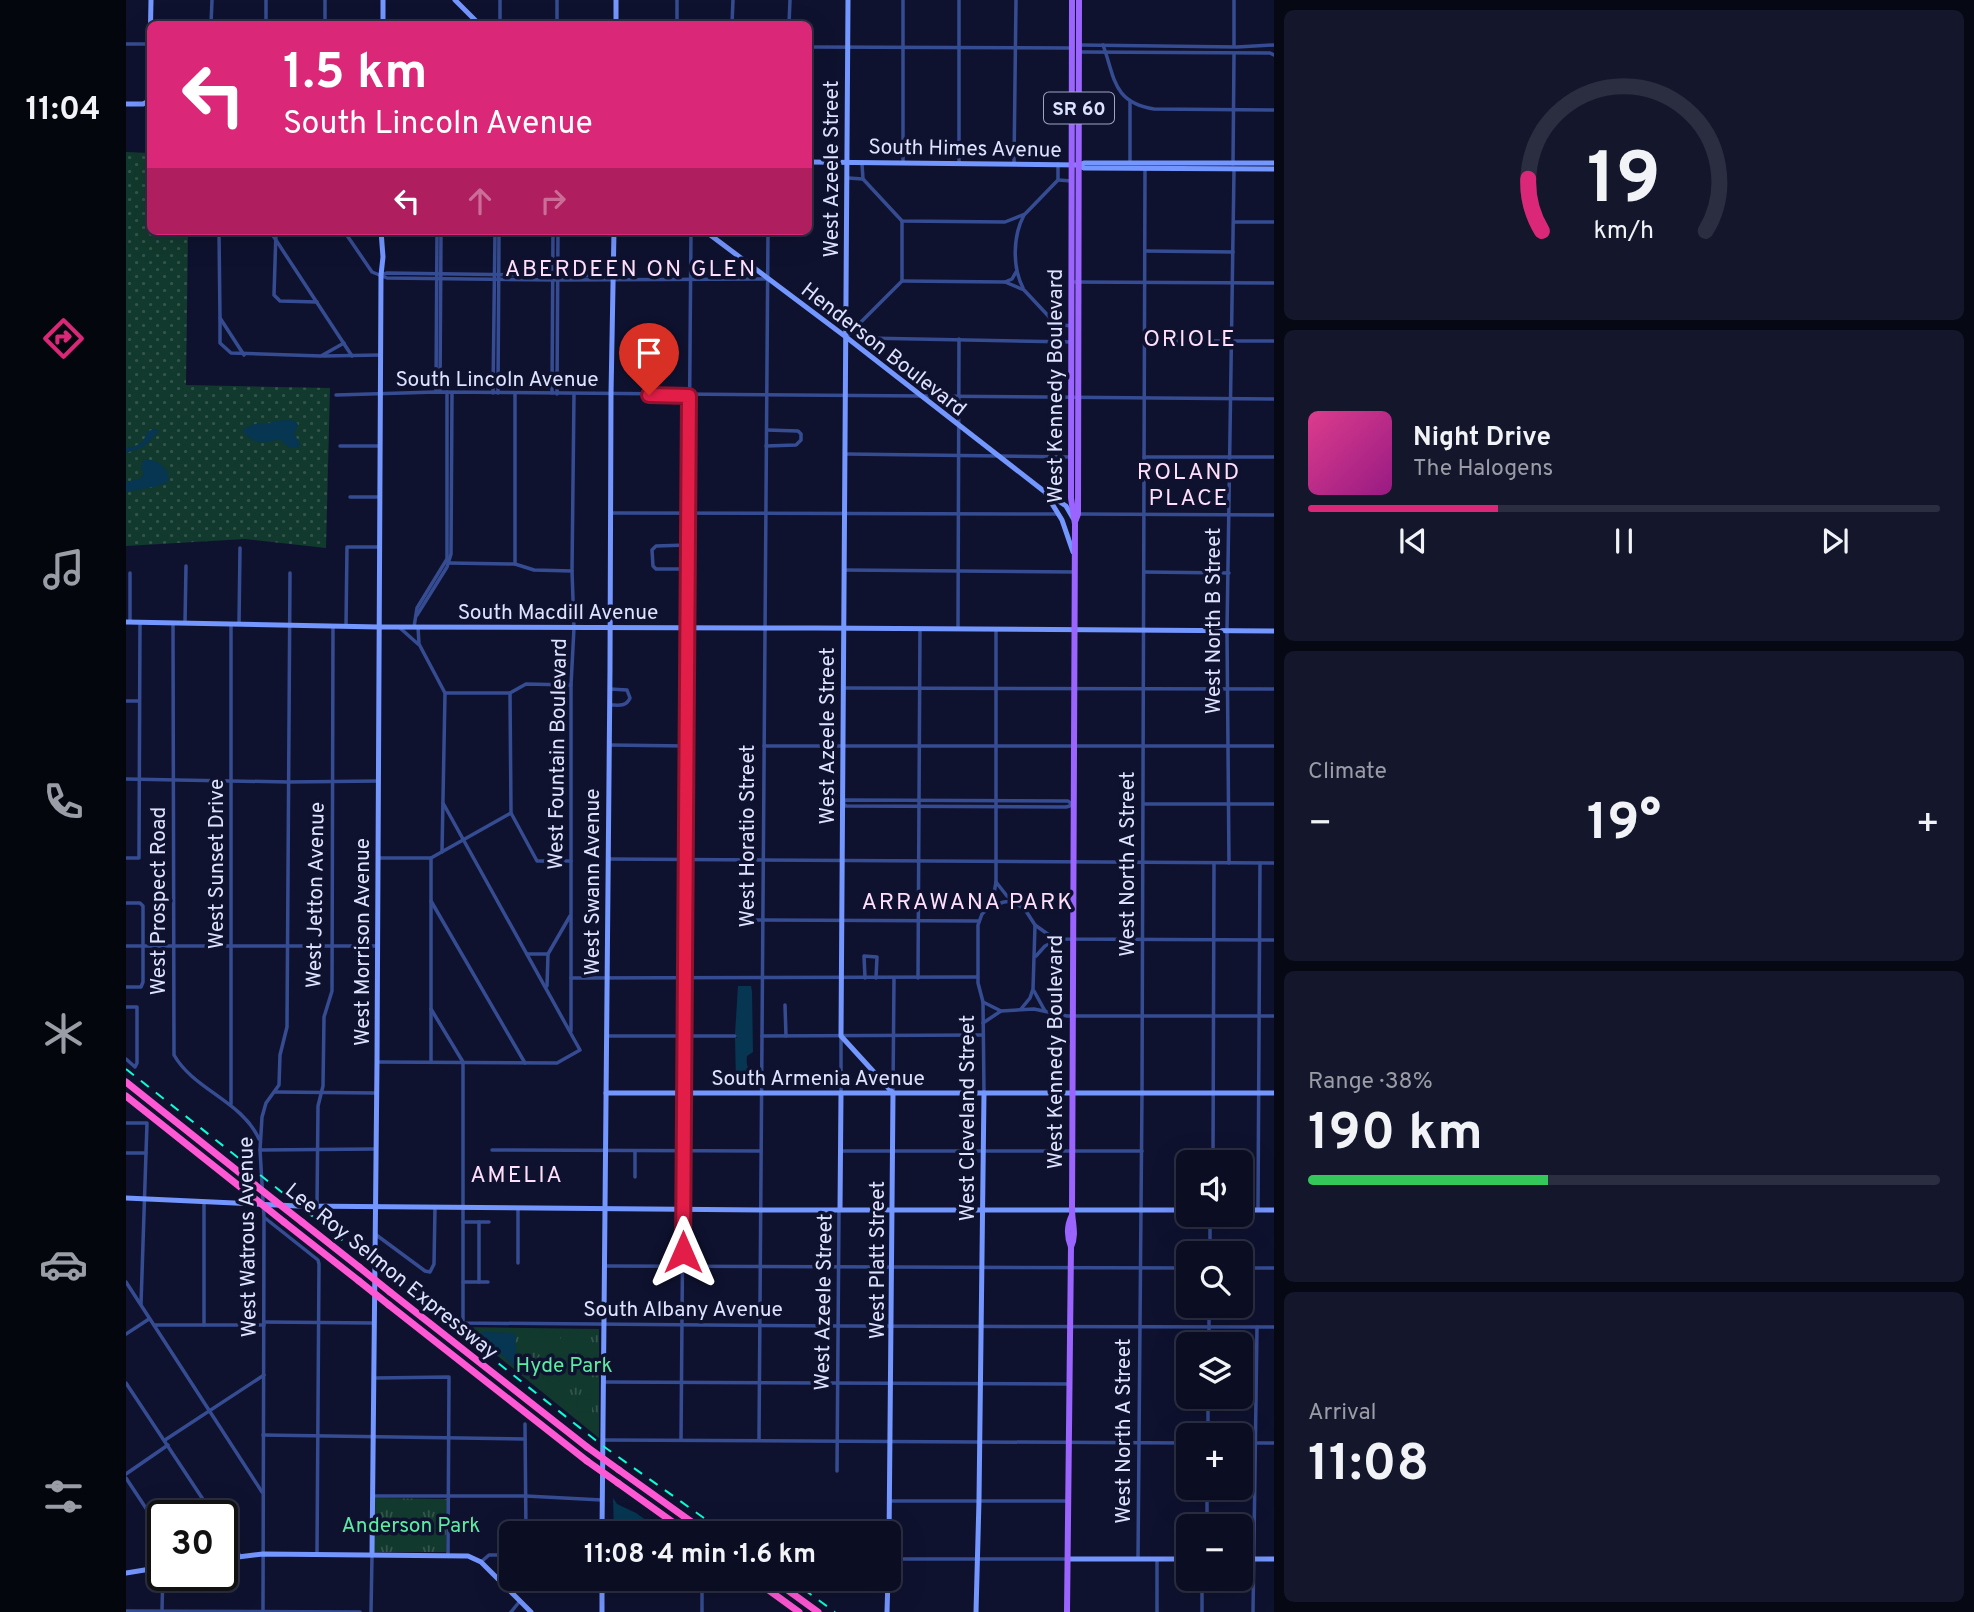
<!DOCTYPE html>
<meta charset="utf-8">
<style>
body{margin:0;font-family:Overpass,sans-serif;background:#14172b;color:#f1f3f6;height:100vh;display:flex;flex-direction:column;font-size:26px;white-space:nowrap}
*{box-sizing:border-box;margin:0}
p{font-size:23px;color:#9a9ca6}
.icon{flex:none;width:38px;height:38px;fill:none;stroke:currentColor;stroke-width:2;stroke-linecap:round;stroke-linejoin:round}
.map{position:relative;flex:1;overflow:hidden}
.sheet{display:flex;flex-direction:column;gap:10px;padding:10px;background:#060813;width:700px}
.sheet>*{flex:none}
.hud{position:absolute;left:21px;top:21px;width:665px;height:214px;border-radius:10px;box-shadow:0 7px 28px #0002,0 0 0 2px #2b2e41;background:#db2777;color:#fff;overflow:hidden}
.fabs{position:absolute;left:1050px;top:1150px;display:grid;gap:14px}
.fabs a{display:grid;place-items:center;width:77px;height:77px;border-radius:10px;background:#0b0e23;box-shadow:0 7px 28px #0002,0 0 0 2px #2b2e41;font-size:35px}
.speed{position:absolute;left:21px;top:1500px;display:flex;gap:14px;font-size:35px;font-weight:700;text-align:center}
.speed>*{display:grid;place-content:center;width:91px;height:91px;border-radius:50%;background:#0b0e23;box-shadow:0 7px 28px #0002,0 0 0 2px #2b2e41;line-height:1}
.speed .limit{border:4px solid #111;border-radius:10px;background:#fff;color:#111}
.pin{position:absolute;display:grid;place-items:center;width:60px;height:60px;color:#fff;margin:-72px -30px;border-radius:50% 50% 50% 0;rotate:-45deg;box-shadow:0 0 7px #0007}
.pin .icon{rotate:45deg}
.me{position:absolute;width:77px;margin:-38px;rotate:0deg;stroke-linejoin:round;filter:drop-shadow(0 0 5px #0008)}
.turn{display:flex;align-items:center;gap:24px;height:147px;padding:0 21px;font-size:32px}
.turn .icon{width:91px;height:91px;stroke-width:2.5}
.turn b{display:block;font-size:49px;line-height:60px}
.lanes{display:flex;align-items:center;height:66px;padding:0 21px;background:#0003;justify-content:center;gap:35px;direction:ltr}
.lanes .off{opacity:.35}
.big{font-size:52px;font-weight:700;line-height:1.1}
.sheet .tile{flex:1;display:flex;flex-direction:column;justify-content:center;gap:10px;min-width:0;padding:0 24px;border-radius:10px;background:#14172b}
.sheet .dial{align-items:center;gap:0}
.dial svg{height:182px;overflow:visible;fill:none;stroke:#2b2e41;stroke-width:7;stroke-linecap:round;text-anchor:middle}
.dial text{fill:#f1f3f6;stroke:none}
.song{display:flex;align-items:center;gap:21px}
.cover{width:84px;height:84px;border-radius:10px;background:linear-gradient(135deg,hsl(330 70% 55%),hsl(310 70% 35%))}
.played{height:7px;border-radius:4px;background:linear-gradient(90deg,#db2777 30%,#2b2e41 30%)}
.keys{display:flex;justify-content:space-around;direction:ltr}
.heat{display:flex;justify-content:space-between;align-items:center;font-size:38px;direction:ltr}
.charge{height:10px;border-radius:5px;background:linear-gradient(90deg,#34c759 38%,#2b2e41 0)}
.trip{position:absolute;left:373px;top:1521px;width:402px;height:70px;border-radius:10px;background:#0b0e23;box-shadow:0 7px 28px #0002,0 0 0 2px #2b2e41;font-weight:700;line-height:70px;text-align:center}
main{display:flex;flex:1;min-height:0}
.tab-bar{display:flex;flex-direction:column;width:126px;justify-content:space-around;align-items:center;background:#04060e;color:#9a9ca6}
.tab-bar .icon{width:49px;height:49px}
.tab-bar .selected{color:#db2777}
.tab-bar b{font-size:32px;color:#f1f3f6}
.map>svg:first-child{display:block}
.grass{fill:url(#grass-dots)}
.park{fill:url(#park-tufts)}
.pitch{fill:#12392d}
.water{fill:#063651}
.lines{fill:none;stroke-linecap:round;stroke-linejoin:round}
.street{stroke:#364c92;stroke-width:3.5}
.secondary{stroke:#7496ff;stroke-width:5}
.primary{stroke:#9b64ff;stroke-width:6}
.highway{stroke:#ff58d5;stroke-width:7}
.rail{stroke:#09ffd5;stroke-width:2;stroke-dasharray:10 9;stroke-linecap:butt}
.highway-bridge{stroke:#ff58d5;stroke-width:7}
.route-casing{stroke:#92132f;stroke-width:18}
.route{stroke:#e11d48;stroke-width:12}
.labels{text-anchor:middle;stroke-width:7;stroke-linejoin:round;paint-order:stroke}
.shield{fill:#0f122f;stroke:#9fa4c1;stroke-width:2}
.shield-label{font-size:19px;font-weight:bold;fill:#dde2ff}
.street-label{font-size:21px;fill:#dde2ff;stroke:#0f122f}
.park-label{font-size:21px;fill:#5ceca1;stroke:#0f122f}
.neighbourhood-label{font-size:23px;letter-spacing:2px;fill:#ffdffc;stroke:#0f122f}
</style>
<main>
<nav class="tab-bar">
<b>11:04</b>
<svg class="icon selected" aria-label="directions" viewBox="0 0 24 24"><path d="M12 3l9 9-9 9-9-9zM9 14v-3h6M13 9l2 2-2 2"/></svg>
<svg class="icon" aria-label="music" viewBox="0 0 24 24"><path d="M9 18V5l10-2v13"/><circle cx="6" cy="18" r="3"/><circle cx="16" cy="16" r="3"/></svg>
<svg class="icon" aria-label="phone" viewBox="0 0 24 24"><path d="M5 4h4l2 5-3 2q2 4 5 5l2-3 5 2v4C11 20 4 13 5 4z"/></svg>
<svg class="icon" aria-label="climate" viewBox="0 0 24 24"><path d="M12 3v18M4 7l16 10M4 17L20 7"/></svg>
<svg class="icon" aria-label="car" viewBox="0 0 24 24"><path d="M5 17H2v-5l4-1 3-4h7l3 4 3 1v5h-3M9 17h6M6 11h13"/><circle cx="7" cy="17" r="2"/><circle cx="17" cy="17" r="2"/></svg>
<svg class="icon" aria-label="filters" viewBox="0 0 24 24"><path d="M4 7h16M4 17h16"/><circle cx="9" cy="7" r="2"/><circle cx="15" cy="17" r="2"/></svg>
</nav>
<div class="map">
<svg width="1148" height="1612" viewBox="0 0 1148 1612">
<defs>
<pattern id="grass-dots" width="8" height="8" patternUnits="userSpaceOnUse" patternTransform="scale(1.75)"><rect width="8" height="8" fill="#12392d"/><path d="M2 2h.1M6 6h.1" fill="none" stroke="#34554c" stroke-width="1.8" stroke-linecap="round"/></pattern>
<pattern id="park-tufts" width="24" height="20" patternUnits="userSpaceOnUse" patternTransform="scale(1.75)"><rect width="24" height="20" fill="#12392d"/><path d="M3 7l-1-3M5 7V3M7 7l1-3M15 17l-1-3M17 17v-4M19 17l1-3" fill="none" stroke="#34554c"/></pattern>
</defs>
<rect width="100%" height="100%" fill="#0f122f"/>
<path class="grass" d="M0 152 24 153V231H62L60 385 204 388 200 548 119 539 0 546Z"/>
<g class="park">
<path d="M336 1327 473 1329V1438Z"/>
<path d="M249 1498 321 1499 320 1552H248Z"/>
</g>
<g class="pitch">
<rect x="414" y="1333" width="20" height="14"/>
<path d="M421 1355 442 1357 446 1364 440 1376 428 1385 416 1378 418 1357Z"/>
<path d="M466 1394V1412L450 1411 452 1399 459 1395Z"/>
</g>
<g class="water">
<path d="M162 420 169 421 172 424 168 435C172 439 175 441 173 447 164 450 161 446 155 440 137 440 134 449 118 433L117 429 132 423 141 424 147 421Z"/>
<path d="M30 429 33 431 32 432 18 447 0 453V446L4 448 16 443 22 431Z"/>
<path d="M18 459C30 459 45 468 42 482L32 486 0 492V482L15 478 18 474 15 468Z"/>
<path d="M612 986H625L626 991 627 1052 621 1056C620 1064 621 1068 627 1073L628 1081 623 1086 617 1088 610 1083 609 1038H611V1035L609 1034Z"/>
<path d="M356 1332 389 1333 391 1366 389 1367 356 1337 355 1335Z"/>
<path d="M487 1498 491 1504 510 1513 538 1533H488Z"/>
</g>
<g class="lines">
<g class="street">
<path d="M1108 0V46"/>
<path d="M85 24 86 0"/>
<path d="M140 24V0"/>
<path d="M199 24V0"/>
<path d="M374 24V0"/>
<path d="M431 24V0"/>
<path d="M551 24V0"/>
<path d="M606 24 607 0"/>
<path d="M663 24 664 0"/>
<path d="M0 44H24"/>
<path d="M954 45 1111 47 1148 45"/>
<path d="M977 45C989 77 986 102 1028 109L1148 110"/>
<path d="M682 47 946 48"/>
<path d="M954 52 1144 53 1148 55"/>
<path d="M1004 101V162"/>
<path d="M777 163V0"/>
<path d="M833 163V0"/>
<path d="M736 164 737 179 776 221 879 222 899 214 932 180V164"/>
<path d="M888 164 890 0"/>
<path d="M1107 164 1108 54"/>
<path d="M722 178 737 179"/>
<path d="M932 180 946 181"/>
<path d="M1108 222H1148"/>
<path d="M93 231 94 318 118 355"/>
<path d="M144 231 226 356"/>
<path d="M150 231 148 295 154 301 191 302"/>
<path d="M218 231 246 272 261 278 431 280 641 279"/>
<path d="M1019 251 1107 252"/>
<path d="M255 275 261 273 482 276 486 279"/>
<path d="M776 281 879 282 898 290 928 322 937 325 945 326"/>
<path d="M879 282 886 279 890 272"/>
<path d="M945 282 1148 283"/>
<path d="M897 288C886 266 887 236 898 215"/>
<path d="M94 318V343L105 353 195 356 218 343"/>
<path d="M734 323V332L739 338 945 342"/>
<path d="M929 324 932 333V341"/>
<path d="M721 336 776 281V221"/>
<path d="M1018 341H1148"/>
<path d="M197 356 255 355"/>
<path d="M310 392 311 231"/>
<path d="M314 392 315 231"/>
<path d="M367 393 369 231"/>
<path d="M372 393 373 231"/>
<path d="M426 393 427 231"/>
<path d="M431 394 432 231"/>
<path d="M210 395 310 392 1148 399"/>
<path d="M214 446H254"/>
<path d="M640 446 670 445 675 440V434L672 431 641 430"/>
<path d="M720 454 945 457"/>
<path d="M1018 457H1148"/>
<path d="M224 497H254"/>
<path d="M485 513 931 514"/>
<path d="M952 514 1148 515"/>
<path d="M561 545 530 546 526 550 527 566 530 569H562"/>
<path d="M323 563 389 564 408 570 446 571"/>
<path d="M389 564V394"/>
<path d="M718 570 949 572"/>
<path d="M1018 572 1103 573"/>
<path d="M291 615 321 567 325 554 326 393"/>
<path d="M4 622V573"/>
<path d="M47 623 48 1055C68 1090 116 1101 133 1139"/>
<path d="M59 623 60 566"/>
<path d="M105 624V1104"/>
<path d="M113 624 114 548"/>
<path d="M220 626 221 547H254"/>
<path d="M288 627 291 608 321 559V392"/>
<path d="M292 627 293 644 319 693 316 852"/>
<path d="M274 628 292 644"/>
<path d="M832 629 833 339"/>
<path d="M717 688 1148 689"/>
<path d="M319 693H384L400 684 445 685"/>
<path d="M384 693 385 813 411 861H445"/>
<path d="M0 701H13"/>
<path d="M484 705C493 705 500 707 504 698L501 690 484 689"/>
<path d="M483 745 560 746"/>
<path d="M638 746H1148"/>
<path d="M0 779 162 782 253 781"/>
<path d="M717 802 720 800 942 801 947 805"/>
<path d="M716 803 720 806 940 807 947 805"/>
<path d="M1018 804H1148"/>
<path d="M0 858H13L14 622"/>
<path d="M252 858H305L385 813"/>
<path d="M482 859 1148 863"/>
<path d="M1103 863 1101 631 1108 170"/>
<path d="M870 882 881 896 900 911 909 925 923 935 933 939 1148 940"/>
<path d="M305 901 399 1063"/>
<path d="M0 903H14L17 906V982L15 987H0"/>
<path d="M865 906 878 902 887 901"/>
<path d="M612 920 852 921"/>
<path d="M0 946H252"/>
<path d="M401 954H422"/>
<path d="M910 956 919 946 931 940"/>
<path d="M445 978 851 977"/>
<path d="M739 978 738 956 751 957 750 978"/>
<path d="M792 978 794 629"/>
<path d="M421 986 422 954 444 916"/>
<path d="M908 991 919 1011"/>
<path d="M857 1002 875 1011 908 1009 941 1016H1148"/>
<path d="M659 1005 660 1036"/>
<path d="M0 1007H11V1063L9 1067 0 1059"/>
<path d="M305 1009 337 1062V1323L712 1326 1148 1327"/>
<path d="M895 1009 904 998 907 989 909 925"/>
<path d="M857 1023 875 1011"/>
<path d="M445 1031V685L448 628 446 571 448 394"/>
<path d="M482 1036H609"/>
<path d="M636 1036 857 1035"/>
<path d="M252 1062 431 1063 454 1050 317 803"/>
<path d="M305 1062V858"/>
<path d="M767 1091 768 978"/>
<path d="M149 1092 250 1093"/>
<path d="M715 1093V1036"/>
<path d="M858 1093 857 1002 852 983V925L856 914 863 907 867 899 870 882V630"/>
<path d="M0 1123H21L15 1304"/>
<path d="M134 1150 250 1149"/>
<path d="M366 1150 635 1151"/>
<path d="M714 1151H1016"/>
<path d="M509 1152V1177"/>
<path d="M0 1153H20"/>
<path d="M1087 1162 1088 863"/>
<path d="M191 1206 192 1106 197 1086 198 1017 206 991 207 626"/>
<path d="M392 1209V1263"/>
<path d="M1132 1210 1134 863"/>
<path d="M139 1218 192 1260 193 1264 191 1554"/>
<path d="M337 1222H363"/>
<path d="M249 1234 299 1271 304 1272 308 1264 309 1207"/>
<path d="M1084 1253V1214"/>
<path d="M479 1266 1062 1268"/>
<path d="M1115 1268H1148"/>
<path d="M0 1282 136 1492"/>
<path d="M337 1282H362"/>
<path d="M353 1282V1222"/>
<path d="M138 1322 247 1323"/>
<path d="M28 1325H138"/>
<path d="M78 1325V1202"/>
<path d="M0 1334 23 1319"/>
<path d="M1083 1344V1306"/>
<path d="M249 1378 323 1377 322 1556"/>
<path d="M478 1382 944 1384"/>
<path d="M0 1383 88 1516"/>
<path d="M399 1424 400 1533"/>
<path d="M137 1435 399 1439"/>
<path d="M1082 1435V1396"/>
<path d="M39 1440 138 1375"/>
<path d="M477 1440 1062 1443"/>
<path d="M555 1440 565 231"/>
<path d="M633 1440 642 231"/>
<path d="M1115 1443H1148"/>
<path d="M711 1471 713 1211"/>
<path d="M0 1474 42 1445"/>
<path d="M0 1478 37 1534"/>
<path d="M248 1496H400L476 1500"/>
<path d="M764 1501H941"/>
<path d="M1081 1526V1488"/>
<path d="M96 1528 115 1557"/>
<path d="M763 1559H942"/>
<path d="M1012 1559 1016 1093 1019 169"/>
<path d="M1031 1559V1612"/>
<path d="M355 1562 363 1555H385"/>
<path d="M0 1611 234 1612"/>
<path d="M36 1611 37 1568"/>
<path d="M137 1612 138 1217 134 1150 136 1117 140 1103 153 1085 154 1055 161 1027 164 573"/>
<path d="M245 1612 246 1555"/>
<path d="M385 1612 394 1601"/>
<path d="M576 1612V1578"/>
<path d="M1076 1612V1578"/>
<path d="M1127 1612 1131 1327"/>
</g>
<g class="secondary">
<path d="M329 0 353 24"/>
<path d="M722 0 715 1036 767 1093"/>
<path d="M257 24V0"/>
<path d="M490 24V0"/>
<path d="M0 104H17L23 101"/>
<path d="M24 153 23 101 25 0"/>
<path d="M682 162 953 165 958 163H1148"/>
<path d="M953 165 958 168 1148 169"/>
<path d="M579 231 720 337 919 492 940 506 947 518"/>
<path d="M920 494 936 520 947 552"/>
<path d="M0 622 253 627 690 628 1148 631"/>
<path d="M480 1093H1148"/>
<path d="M0 1198 172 1206 635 1210H1062"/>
<path d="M714 1209 715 1093"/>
<path d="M1115 1210H1148"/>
<path d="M476 1533 484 669 485 394 488 231"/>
<path d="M763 1542 767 1093"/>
<path d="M246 1555 251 1062 255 275 257 257 255 231"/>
<path d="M96 1559 137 1554 342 1556 355 1562 405 1612"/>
<path d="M942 1559H1062"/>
<path d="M1115 1559H1148"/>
<path d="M0 1573 37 1567"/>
<path d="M476 1578V1612"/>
<path d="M761 1612 762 1578"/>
<path d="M850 1612 853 1500 858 1093"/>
</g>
<g class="primary">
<path d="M949 522 952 514 953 0"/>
<path d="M945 1247C951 1234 946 1223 946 1209L949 524 945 498 946 0"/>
<path d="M941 1612 945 1247C941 1237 941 1225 946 1215"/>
</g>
<g class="highway">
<path d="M0 1082 129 1185"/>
<path d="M0 1096 118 1190"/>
<path d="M158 1222 233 1281"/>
<path d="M176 1222 233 1267"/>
<path d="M264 1292 461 1447"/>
<path d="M263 1305 461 1461"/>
<path d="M493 1470 581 1533"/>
<path d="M492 1483 562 1533"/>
<path d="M626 1578 673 1612"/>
<path d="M645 1578 692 1612"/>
</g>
<g class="rail">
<path d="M0 1069 477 1446 599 1533"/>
<path d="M662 1578 709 1612"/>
</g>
<g class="highway-bridge">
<path d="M129 1185 176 1222"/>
<path d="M118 1190 158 1222"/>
<path d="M233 1267 264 1292"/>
<path d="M233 1281 263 1305"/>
<path d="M461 1447 493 1470"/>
<path d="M461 1461 492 1483"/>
</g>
</g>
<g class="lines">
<defs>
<path id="route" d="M523 395 563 396 557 1252"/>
</defs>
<use href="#route" class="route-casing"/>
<use href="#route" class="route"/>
</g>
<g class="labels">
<rect class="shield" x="918" y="92.5" width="70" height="31" rx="5"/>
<g class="shield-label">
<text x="953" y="115">SR 60</text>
</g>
<g class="street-label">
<text transform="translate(839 148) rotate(1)" y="7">South Himes Avenue</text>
<text transform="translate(705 169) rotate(-90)" y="7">West Azeele Street</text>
<text transform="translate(758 349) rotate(38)" y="7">Henderson Boulevard</text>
<text x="371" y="386">South Lincoln Avenue</text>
<text transform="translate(929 386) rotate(-90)" y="7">West Kennedy Boulevard</text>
<text x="432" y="619">South Macdill Avenue</text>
<text transform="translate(1087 621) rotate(-90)" y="7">West North B Street</text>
<text transform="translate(701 736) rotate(-90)" y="7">West Azeele Street</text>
<text transform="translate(431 754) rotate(-89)" y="7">West Fountain Boulevard</text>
<text transform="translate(621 836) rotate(-90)" y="7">West Horatio Street</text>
<text transform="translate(90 864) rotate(-90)" y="7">West Sunset Drive</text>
<text transform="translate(1001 864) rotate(-90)" y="7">West North A Street</text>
<text transform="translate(466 882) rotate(-90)" y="7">West Swann Avenue</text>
<text transform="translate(189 895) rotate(-89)" y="7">West Jetton Avenue</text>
<text transform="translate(32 901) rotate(-90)" y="7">West Prospect Road</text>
<text transform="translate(236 942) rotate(-90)" y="7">West Morrison Avenue</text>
<text transform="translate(929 1052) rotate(-90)" y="7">West Kennedy Boulevard</text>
<text x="692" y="1085">South Armenia Avenue</text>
<text transform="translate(841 1118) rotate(-90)" y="7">West Cleveland Street</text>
<text transform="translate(121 1237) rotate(-91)" y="7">West Watrous Avenue</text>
<text transform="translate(751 1260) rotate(-90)" y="7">West Platt Street</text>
<text transform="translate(266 1271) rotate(39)" y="7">Lee Roy Selmon Expressway</text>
<text transform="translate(697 1302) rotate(-89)" y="7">West Azeele Street</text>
<text x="557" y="1316">South Albany Avenue</text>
<text transform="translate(997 1431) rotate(-90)" y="7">West North A Street</text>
</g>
<g class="park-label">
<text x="438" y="1372">Hyde Park</text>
<text x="285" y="1532">Anderson Park</text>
</g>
<g class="neighbourhood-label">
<text x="505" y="276">ABERDEEN ON GLEN</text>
<text x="1064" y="346">ORIOLE</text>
<text x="1063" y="479">ROLAND<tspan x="1063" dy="26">PLACE</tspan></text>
<text x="842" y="909">ARRAWANA PARK</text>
<text x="391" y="1182">AMELIA</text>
</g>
</g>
</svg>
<div class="fabs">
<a><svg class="icon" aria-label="sound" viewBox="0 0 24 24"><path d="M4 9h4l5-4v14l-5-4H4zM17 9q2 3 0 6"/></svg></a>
<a><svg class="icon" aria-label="search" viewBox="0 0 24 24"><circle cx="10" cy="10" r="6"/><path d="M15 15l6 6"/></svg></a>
<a><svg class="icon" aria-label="layers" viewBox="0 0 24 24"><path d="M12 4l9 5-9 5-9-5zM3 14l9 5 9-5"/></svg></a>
<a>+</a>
<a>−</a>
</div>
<div class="speed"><div class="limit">30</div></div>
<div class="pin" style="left:523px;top:395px;background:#d93025"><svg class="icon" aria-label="arrive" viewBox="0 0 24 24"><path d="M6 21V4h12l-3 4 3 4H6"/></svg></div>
<svg class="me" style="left:557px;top:1252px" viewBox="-20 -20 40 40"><path d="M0-17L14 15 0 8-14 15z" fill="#e11d48" stroke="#fff" stroke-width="4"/></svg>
<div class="trip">11:08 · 4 min · 1.6 km</div>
<div class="hud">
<div class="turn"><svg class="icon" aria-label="left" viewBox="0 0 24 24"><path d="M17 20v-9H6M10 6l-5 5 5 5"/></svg><div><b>1.5 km</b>South Lincoln Avenue</div></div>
<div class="lanes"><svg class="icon" aria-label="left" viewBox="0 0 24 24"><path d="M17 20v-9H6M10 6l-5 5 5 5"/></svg><svg class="icon off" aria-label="ahead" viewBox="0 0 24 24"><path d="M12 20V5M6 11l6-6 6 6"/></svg><svg class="icon off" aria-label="right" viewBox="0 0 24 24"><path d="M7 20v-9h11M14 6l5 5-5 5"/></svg></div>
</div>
</div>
<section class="sheet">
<div class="tile dial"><svg viewBox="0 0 100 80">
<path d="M14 69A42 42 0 1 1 86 69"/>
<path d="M14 69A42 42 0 0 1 8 46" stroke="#db2777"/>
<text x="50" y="56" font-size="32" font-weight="700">19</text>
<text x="50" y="72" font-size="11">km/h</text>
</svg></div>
<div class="tile">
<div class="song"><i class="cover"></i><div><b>Night Drive</b><p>The Halogens</p></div></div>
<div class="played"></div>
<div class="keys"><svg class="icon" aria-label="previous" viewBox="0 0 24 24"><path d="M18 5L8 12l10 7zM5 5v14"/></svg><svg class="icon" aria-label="pause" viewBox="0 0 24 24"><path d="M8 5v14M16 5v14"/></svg><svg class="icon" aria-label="next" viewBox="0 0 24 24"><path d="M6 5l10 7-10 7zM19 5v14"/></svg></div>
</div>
<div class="tile"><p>Climate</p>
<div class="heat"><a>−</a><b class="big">19°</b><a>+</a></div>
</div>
<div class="tile"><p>Range · 38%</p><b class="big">190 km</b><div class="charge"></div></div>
<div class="tile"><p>Arrival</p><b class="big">11:08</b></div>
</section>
</main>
